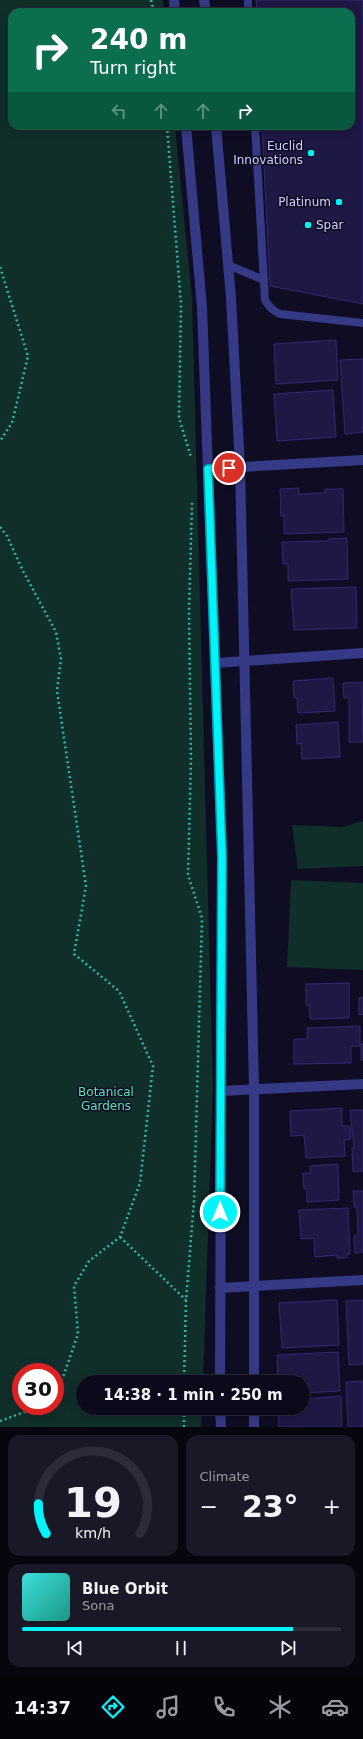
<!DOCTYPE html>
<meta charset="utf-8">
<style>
body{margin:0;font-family:"DejaVu Sans",sans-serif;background:#191827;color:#f1f3f6;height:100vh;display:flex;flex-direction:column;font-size:15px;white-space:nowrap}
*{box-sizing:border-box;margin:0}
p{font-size:13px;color:#9a9aa2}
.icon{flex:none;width:22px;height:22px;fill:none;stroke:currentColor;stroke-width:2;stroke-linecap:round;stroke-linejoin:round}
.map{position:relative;height:1427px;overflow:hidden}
.sheet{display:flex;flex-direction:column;gap:8px;padding:8px;background:#06060e;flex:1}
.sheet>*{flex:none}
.guide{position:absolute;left:8px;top:8px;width:347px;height:122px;border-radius:12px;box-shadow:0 2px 10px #0003,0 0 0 1px #2b2b39;background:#0b6e4f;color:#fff;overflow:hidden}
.speed{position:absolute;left:12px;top:1363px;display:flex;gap:8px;font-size:20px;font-weight:700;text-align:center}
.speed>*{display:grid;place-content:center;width:52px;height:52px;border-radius:50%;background:#0b0a1a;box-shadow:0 2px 10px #0003,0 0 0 1px #2b2b39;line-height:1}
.speed .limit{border:6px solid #d22;background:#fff;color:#111}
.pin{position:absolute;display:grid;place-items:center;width:34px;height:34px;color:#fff;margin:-17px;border:2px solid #fff;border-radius:50%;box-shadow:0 1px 4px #0007}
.me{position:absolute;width:44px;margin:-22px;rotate:0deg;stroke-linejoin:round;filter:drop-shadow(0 0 3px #0008)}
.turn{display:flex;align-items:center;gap:14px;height:84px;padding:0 16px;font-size:18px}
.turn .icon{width:52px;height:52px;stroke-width:2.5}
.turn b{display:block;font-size:28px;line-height:34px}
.lanes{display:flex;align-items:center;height:38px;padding:0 16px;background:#0003;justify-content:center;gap:20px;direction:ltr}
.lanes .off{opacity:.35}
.big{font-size:30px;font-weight:600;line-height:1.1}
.sheet .card{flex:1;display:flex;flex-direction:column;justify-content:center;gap:6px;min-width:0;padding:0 14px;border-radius:12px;background:#191827}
.sheet .dial{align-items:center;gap:0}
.dial svg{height:104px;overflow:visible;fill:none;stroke:#2b2b39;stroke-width:7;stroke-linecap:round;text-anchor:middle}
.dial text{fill:#f1f3f6;stroke:none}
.song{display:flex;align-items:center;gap:12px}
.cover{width:48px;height:48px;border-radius:6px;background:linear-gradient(135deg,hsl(180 70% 55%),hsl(170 70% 35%))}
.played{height:4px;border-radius:2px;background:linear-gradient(90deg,#00f4fa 85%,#2b2b39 85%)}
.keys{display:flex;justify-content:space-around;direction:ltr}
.heat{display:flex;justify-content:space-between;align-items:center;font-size:22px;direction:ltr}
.sheet .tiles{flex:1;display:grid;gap:8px;grid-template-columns:1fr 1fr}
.card:last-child{grid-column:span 2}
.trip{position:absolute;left:76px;top:1375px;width:234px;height:40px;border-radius:20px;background:#0b0a1a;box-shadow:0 2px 10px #0003,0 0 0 1px #2b2b39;font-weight:600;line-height:40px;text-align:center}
.tabs{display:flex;height:64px;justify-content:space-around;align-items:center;background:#04040a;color:#9a9aa2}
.tabs .icon{width:28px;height:28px}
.tabs .active{color:#00f4fa}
.tabs b{font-size:18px;color:#f1f3f6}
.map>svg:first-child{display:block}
.green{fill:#102e2a;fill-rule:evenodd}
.building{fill:#1e1845;stroke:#322972}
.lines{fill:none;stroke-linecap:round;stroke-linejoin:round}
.path{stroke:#29baa6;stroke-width:2.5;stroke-dasharray:2 3;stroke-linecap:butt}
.lane{stroke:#363985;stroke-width:8}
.street{stroke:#363985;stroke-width:10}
.route-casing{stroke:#009fa2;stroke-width:10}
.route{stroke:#00f4fa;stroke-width:7}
.poi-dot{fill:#00f4fa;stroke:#0f0d23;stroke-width:1.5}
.labels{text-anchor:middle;stroke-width:3;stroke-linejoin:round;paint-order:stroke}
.poi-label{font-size:12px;fill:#d1cfff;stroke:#0f0d23;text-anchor:end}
.park-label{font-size:12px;fill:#56e4b6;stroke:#0f0d23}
</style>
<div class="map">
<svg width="363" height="1427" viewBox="0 0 363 1427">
<rect width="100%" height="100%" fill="#0f0d23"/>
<g class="green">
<path d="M0 0H163L164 12H12V126H175L192 298 213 1087 203 1382H83V1408H202L201 1427H0ZM21 1372H55V1406H21Z"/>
<path d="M363 821V866L298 869 292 825 342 827Z"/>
<path d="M291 880 363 883V970L287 967Z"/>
</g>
<g class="building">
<path d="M256 0H363V304L270 286 262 126H351V12H257Z"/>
<path d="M336 340 338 380 276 384 274 344Z"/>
<path d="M363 359V432L345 434 340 360Z"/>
<path d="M333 390 336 437 277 441 274 394Z"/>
<path d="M299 488V494L325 493V489H343L344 532 284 534V516H281L280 489Z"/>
<path d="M347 538 348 579 288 581V564H283L282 542 328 541V539Z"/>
<path d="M356 587 357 628 294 630 291 589Z"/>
<path d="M333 678 335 711 298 713 297 698H294L293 681Z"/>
<path d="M362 682 363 742H349V698H344L343 683Z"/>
<path d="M338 722 340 757 302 759 301 743 297 744 296 725Z"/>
<path d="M349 983V1018L310 1019 309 1004 306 1005V984Z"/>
<path d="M363 997V1014L359 1015V998Z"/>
<path d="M360 1026V1046H351V1063L294 1064V1039H307V1028Z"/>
<rect x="361" y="1044" width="2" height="16"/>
<path d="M342 1108V1126H350L351 1139 344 1140 345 1156 306 1158 304 1135 291 1136 290 1111Z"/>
<path d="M350 1110H363V1171L353 1172 352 1148H354Z"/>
<path d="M338 1164 339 1200 307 1202V1189H304L303 1173H311L310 1166Z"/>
<path d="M353 1191H363V1252L355 1253 354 1236 358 1235 357 1207H354Z"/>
<path d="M348 1208 350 1254H348L347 1258H337V1255L315 1257 314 1238 301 1239 299 1210Z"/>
<path d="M337 1300 339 1345 282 1348 279 1303Z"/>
<path d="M363 1300V1364L349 1365 346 1301Z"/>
<path d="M338 1352 340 1391 303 1393V1382H278L277 1355Z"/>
<path d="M363 1381V1427H348L346 1382Z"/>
<path d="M341 1396 342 1427H279L278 1408H303V1399Z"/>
</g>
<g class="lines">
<g class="path">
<path d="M151 0 154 12"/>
<path d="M167 126 181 305 179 418 191 457"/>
<path d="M0 267 28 356 12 423 0 441"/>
<path d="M0 527 7 536 23 571 56 632 61 659 57 691 86 886 74 954 119 991 153 1066 140 1183 120 1237 89 1261 74 1286 78 1334 62 1380 55 1389"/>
<path d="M120 1237 186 1300"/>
<path d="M184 1382 186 1301 194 1201 202 918 188 875 191 760 189 612 192 503"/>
<path d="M0 1421 41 1406"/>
<path d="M184 1427V1408"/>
</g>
<g class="lane">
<path d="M248 0V12"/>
<path d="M255 126 265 300C269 307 272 310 280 314L363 323"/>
<path d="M228 265 264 280"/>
</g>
<g class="street">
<path d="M174 0 175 12"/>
<path d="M204 0 206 12"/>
<path d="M186 126 202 307 222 856 220 1382"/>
<path d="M216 126 231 298 240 467 254 1089V1382"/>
<path d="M208 469 363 460"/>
<path d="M215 663 363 653"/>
<path d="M221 1091 363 1084"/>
<path d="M220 1288 363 1280"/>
<path d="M220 1408 221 1427"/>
<path d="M254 1408V1427"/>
</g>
</g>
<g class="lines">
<defs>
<path id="route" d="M220 1212 222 856 208 469 229 468"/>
</defs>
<use href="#route" class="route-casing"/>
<use href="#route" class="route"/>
</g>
<g class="poi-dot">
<circle cx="311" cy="153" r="4"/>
<circle cx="339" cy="202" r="4"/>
<circle cx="308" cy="225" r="4"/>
</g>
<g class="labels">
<g class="poi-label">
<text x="303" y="150">Euclid<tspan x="303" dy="14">Innovations</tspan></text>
<text x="331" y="206">Platinum</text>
<text x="316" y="229" text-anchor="start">Spar</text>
</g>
<g class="park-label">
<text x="106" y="1096">Botanical<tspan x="106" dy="14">Gardens</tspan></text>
</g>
</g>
</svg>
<div class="speed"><div class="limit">30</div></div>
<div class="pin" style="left:229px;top:468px;background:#d93025"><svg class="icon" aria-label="arrive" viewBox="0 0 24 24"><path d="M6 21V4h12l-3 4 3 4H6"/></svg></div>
<svg class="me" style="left:220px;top:1212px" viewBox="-20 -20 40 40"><circle r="17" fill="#00f4fa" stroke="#fff" stroke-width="3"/><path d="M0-11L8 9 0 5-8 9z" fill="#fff"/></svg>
<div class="trip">14:38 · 1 min · 250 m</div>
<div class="guide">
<div class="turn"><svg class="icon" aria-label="right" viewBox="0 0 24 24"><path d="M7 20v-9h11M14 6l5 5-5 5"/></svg><div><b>240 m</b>Turn right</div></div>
<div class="lanes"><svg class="icon off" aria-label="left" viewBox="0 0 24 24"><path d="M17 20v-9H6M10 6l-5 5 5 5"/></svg><svg class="icon off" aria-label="ahead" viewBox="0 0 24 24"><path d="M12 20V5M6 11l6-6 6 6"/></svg><svg class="icon off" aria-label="ahead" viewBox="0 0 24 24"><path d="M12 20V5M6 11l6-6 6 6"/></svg><svg class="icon" aria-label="right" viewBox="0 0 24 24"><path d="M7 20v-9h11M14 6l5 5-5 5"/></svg></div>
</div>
</div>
<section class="sheet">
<div class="tiles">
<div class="card dial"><svg viewBox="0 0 100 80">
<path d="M14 69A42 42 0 1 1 86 69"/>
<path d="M14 69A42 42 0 0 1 8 46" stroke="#00f4fa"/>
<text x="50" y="56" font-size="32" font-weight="700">19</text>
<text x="50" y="72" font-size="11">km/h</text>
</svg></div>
<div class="card"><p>Climate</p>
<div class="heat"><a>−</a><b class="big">23°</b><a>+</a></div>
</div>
<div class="card">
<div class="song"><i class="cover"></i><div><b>Blue Orbit</b><p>Sona</p></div></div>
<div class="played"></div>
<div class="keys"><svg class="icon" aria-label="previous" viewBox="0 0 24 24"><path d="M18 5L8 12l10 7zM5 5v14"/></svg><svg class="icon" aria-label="pause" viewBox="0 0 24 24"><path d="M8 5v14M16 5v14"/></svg><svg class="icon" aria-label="next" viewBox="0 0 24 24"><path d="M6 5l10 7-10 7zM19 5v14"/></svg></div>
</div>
</div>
</section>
<nav class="tabs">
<b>14:37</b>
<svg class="icon active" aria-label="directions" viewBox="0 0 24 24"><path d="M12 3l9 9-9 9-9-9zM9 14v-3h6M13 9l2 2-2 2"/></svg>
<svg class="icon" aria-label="music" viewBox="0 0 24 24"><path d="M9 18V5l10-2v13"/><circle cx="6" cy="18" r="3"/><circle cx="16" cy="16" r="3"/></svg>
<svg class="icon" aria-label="phone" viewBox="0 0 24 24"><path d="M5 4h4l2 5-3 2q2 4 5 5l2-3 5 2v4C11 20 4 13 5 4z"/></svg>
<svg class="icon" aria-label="climate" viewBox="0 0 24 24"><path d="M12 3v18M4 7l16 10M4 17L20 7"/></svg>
<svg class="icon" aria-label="car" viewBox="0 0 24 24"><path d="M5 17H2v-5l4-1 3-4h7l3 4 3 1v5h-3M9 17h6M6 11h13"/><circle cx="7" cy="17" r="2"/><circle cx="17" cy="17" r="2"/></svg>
</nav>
